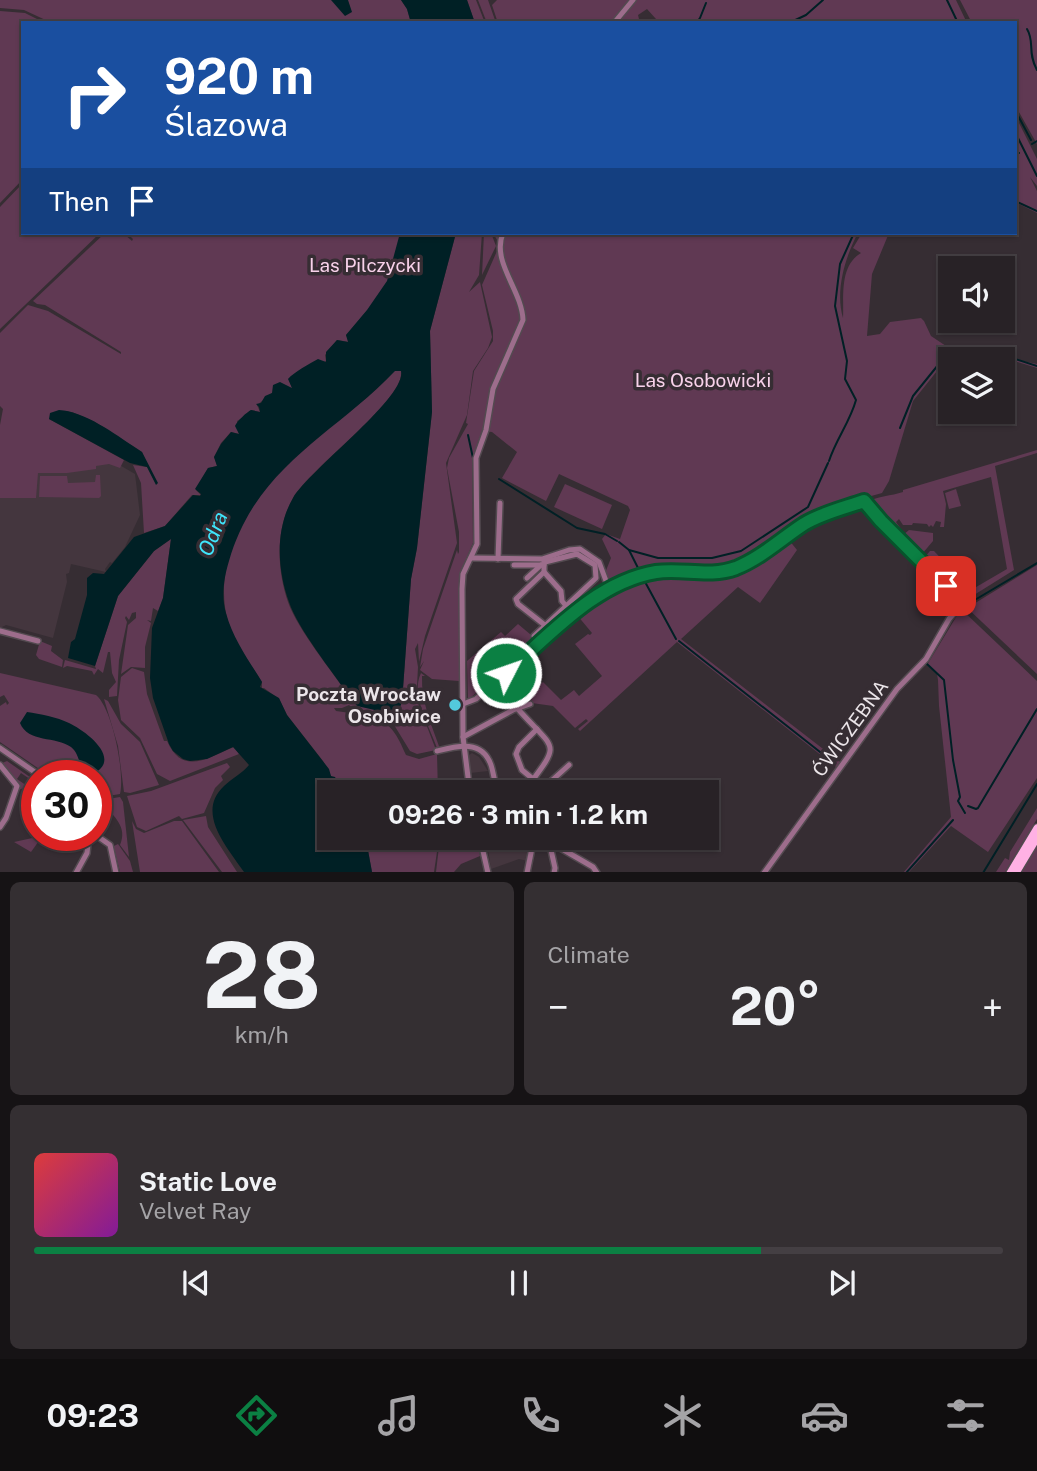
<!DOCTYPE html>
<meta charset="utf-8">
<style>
body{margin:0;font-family:"Public Sans",sans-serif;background:#342f32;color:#f1f3f6;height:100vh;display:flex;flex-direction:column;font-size:26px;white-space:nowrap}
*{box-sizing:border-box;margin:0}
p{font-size:23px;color:#a5a4a7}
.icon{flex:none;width:38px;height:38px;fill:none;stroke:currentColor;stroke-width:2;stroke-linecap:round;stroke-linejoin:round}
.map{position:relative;height:872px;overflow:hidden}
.panel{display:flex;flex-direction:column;gap:10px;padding:10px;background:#161315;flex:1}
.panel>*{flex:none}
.hud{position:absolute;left:21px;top:21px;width:996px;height:214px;border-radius:0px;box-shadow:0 2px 5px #0004,0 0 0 2px #443f43;background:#1a4fa0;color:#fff;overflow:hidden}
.fabs{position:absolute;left:938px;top:256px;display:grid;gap:14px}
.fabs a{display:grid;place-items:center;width:77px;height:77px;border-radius:0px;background:#282226;box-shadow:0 2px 5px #0004,0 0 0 2px #443f43;font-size:35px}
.speed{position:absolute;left:21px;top:760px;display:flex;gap:14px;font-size:35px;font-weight:700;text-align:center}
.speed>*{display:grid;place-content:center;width:91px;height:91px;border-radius:50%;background:#282226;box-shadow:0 2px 5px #0004,0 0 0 2px #443f43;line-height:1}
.speed .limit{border:10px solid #d22;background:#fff;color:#111}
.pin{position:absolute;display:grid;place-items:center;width:60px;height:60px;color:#fff;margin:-30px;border-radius:14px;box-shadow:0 4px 10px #0006}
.me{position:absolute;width:77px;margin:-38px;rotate:49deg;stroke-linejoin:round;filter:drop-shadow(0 0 5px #0008)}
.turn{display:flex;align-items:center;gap:24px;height:147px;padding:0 28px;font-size:32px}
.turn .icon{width:91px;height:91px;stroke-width:2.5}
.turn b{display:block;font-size:49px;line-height:60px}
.then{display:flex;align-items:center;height:66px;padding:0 28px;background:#0003;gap:14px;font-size:26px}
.big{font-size:52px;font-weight:700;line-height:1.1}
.panel .widget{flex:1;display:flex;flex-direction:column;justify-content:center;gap:10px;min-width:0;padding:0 24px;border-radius:10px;background:#342f32}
.panel .dial{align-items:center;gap:0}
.dial b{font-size:91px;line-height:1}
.song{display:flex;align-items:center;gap:21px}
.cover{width:84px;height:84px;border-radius:10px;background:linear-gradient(135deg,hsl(0 70% 55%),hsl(290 70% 35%))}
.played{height:7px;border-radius:4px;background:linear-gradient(90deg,#0b8043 75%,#443f43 75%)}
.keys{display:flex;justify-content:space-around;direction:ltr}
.heat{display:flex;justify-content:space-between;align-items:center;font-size:38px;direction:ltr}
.panel .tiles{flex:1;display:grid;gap:10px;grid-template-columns:1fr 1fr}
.widget:last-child{grid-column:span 2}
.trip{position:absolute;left:317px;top:780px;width:402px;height:70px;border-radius:0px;background:#282226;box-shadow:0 2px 5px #0004,0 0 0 2px #443f43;font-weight:700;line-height:70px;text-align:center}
.tabs{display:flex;height:112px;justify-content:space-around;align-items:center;background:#100e0f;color:#a5a4a7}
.tabs .icon{width:49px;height:49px}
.tabs .selected{color:#0b8043}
.tabs b{font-size:32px;color:#f1f3f6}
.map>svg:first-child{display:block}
.built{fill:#44363e}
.green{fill:#603953}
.water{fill:#002025}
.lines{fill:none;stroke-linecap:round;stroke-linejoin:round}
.stream{stroke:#002025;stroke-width:2}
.minor-casing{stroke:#534a50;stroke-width:8}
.major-casing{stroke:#534a50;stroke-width:10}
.minor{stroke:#9d6d8c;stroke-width:5}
.major{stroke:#ffb1e4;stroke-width:7}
.route-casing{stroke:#07532c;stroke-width:18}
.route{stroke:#0b8043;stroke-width:12}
.poi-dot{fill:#53cadc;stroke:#362d33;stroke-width:2.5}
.labels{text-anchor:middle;stroke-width:7;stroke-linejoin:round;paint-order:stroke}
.park-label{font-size:19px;fill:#f8d2ea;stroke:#362d33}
.poi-label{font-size:19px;font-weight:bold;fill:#ebe5e9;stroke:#362d33;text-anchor:end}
.street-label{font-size:19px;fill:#ebe5e9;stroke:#362d33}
.water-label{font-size:21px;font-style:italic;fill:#3fe5fb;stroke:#362d33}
</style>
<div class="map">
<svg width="1037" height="873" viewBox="0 0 1037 873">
<rect width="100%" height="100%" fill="#362d33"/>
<g class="built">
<path d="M111 460 135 474 140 515 125 547 112 563 110 562 105 569 106 572 71 564 69 573 66 574 67 582 53 638 6 625 0 628V471Z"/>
<path d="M472 753 479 757 488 771 470 773 468 756Z"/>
<path d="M484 838 531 839 528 861 519 859 491 869 487 843Z"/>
</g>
<g class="green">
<path d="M0 0H401L407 9 411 23H52L24 10 0 8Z"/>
<path d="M467 0H476L485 23H475Z"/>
<path d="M478 0H488L496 23H487Z"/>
<path d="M497 0H956L967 23H656V19L647 9 638 15 640 23H498L492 5Z"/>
<path d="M960 0H1037V144L1015 105V23H972Z"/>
<path d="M0 11 25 13 45 23H23V179L0 203Z"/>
<path d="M1015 115 1037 159V186L1030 177 1037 191V213L1015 202Z"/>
<path d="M23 183V233H100L0 329V207Z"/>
<path d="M105 233H123L132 241 133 239 127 233H402L388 281 372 305 346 335 349 342 337 340 325 355 326 361 289 380 292 388 272 393 257 405 260 412 251 410 246 416 237 421 239 434 231 432 221 443 214 457 217 466 208 468 196 490 201 495H192L165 526 144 533 141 483 133 465 147 467 156 484 142 452 95 422 72 412 49 419 124 460 120 468 109 464 96 466V469L67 473H38L36 498H0V425L3 409 0 406V333L28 305 48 311 121 354V352L45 305 37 304 33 301Z"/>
<path d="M456 233H482L479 275 469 292 480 282 492 337 488 348 473 371 467 415 446 463 457 543 425 636 419 662 418 643 415 649 418 667 417 686 418 703 436 750 417 754 410 751 388 715 361 710H355L349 705 342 708H334L336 711C376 717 389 713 406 755L419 759 437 754 438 793H344L331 776 323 761 287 715 279 699 264 688H262V682C248 659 228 635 225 607 216 543 267 477 314 439 342 416 372 397 395 370L401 371C406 399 311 467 293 498 275 529 277 570 288 602 298 630 332 671 349 696L399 709 402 702 411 579 417 548 432 412 430 331Z"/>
<path d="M484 233H491L496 246 482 275Z"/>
<path d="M493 233H858C845 257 835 291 843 318 844 297 839 266 861 253L853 248 862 233H889L872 274 867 336 880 334 890 322 921 318 924 321 931 336 946 346 1037 364V368L1011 360 953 351 913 401 889 481 882 493 832 507 819 514 816 511 805 516 806 519 739 563 709 569 653 567 637 569 610 584 605 573 611 558 602 539 606 534 620 539 630 510 628 506 559 474 546 501 502 478 517 452 492 432 482 431 472 459 473 543 459 575V681L432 679 420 670 424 661 420 667 423 649 457 550 458 554 459 552V532L447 468 449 458 468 424 466 423 474 371 493 341V331L482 285 497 251V240Z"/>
<path d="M1037 450V453L995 466 1014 570 966 600H963L924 561V558L930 551H934L971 590 1007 569 991 477 943 491 946 504 944 527H940L941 522 936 521 933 527 931 525 929 527 927 524 913 523 912 525H903L899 519 896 522 901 529 895 531 867 502C878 496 891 496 903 492V490Z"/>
<path d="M96 475H100L101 496 99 498 39 497 40 476H67L68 483 95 482Z"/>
<path d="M565 484 612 505 602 529 554 507Z"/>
<path d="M956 489 961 506 949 509 945 493Z"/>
<path d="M909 530 933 533V541L922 554H917L902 539 903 535Z"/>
<path d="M171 539 163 598 158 611 153 608 151 621 147 620 151 623 145 647V668L131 667 121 674 128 625 136 618V612L132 613 129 620 126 616 125 618 127 622 119 660 117 696 109 697V690L116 682 112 673 110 652H108L103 673 98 669 94 675 92 671 67 666 63 668 65 660 96 669 95 666 118 596 154 551Z"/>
<path d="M789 540 797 550 760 603 738 587 681 639 840 762 836 767 677 642 580 731 578 729 588 721 586 719 575 728 553 706 532 703 527 695 543 682 561 700 574 690 579 696 602 676 575 644 588 634 590 635 592 633 577 615 598 598 646 579 664 577 713 578 736 573 765 557 768 560Z"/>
<path d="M1037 565V674L964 605H972Z"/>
<path d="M961 609 1037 681V778L988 852 951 826 909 872 903 873 951 817 939 706 938 680 937 674 927 665Z"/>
<path d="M518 624 537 640 468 700 467 661 501 632 505 636Z"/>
<path d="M40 641 52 646 51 651 63 660 62 667 39 659 36 655Z"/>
<path d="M132 668 144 672 147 694 164 741H167C183 777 208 757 234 747L239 754 170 781 157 774 140 738 121 720 118 700 121 677Z"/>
<path d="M0 673 96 695C113 709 125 774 120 794L96 798V775H48L0 742V706L6 702 7 705 9 703 4 695 0 697Z"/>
<path d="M421 673 425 676H422C421 702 432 726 440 749L437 748C430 727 410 695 421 673Z"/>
<path d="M104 699 108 701 121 724 140 742 159 785 130 793 124 792 118 746Z"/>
<path d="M7 761 37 782V784L21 773 17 779 30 788 27 786 19 790 0 764Z"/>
<path d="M227 763 230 767 221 776 223 780 215 788 204 813 182 819 179 816 146 831 137 827 127 796 151 791Z"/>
<path d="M120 797 123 802 129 857 120 845C128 827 114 816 102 803H96V801Z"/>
<path d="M1037 808V819L1005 872H996L1005 858 1009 860 1010 852Z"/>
<path d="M206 816 208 827 237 872H222L183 820Z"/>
<path d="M132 821 136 829 144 833 174 821H182L219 872H140Z"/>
<path d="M37 837 41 838 31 852 14 842Z"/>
<path d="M376 838H439L434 872H372L367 845Z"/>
<path d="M440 838H476L480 856 461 864 454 872H436Z"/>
<path d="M1037 842V872H1018Z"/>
<path d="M118 844 130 861 133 872H120L114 848V846Z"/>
</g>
<g class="water">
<path d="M331 0H348L352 12 345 16Z"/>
<path d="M401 0H467L475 23H411L407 9Z"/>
<path d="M400 233H456L430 331 432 412 417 548 411 579 402 702 399 709 379 711 357 706 349 696C332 671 298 629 289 602 277 569 275 529 293 498 310 469 407 397 401 371H395C334 435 256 466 229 561 224 577 221 597 226 613 233 639 248 659 262 682L260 687 279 698 287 715 329 769 331 776 335 777 344 793H329V838H376L367 845 372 872H244C228 848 195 813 224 786 232 778 243 773 249 765L233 747 207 759 190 761 183 759 173 751 169 744 153 698 150 678 152 628 163 598 171 539 154 551 118 596 95 666 68 658 71 642 75 639 87 595V578L93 573 104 574 134 537 165 526 193 495 200 496 201 494 195 489 208 468 217 466 214 457 221 444 231 432 239 434 235 426C237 421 247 412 251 410L260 412 259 407 256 404 261 403 265 396 272 393 273 385 280 382 292 388 288 379C294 372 309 364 318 359L326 362V352L337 340 348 342 346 335 367 310 387 281Z"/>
<path d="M59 410C84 411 115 434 136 448L142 452 158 483 156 485 147 467 130 463 49 419 50 413Z"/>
<path d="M27 712C40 714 57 717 69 723 86 731 123 759 93 774L84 772C79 765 79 753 71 747 56 736 28 743 20 723Z"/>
</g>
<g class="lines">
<g class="stream">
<path d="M947 0 958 23"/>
<path d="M696 23 700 18 706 3"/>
<path d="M789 23 806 15 823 0"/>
<path d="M1027 29C1035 42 1027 52 1037 70"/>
<path d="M1015 110 1031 140"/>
<path d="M1015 132 1037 176"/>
<path d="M1032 144 1037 141"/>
<path d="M1015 152 1019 153"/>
<path d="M1015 201 1037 211"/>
<path d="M900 428 913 396 951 349 1015 359 1037 366"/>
<path d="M468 435 473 458"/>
<path d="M829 461C836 439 850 422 856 400L845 379 847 361 835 306 840 264 854 233"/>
<path d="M499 479 577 528 605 534 617 541"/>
<path d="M619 542 629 550 658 558H712L741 551 808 507 828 463"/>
<path d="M629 550 638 568"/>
<path d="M926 561 962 597"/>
<path d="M644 580 676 639"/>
<path d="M968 604 1037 563"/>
<path d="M679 641 834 763"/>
<path d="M927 664 944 680 953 760 960 797 958 801 965 813"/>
<path d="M968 806 976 809 978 808 1037 709"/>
<path d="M906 873 953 820"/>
<path d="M983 873 1037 784"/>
</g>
<defs>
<g id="minor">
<path d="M614 23 633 0"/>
<path d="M471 558 542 559 569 550 580 549 599 562 609 589"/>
<path d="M498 559 500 503"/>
<path d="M544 560V572L516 599 518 604 546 626"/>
<path d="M514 565H544"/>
<path d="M544 572 561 591 562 601 567 607"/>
<path d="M527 578 541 565"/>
<path d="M0 631 38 641"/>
<path d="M534 636 596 578 595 565 577 554 545 562"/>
<path d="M463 704 476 699 598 594 632 578 656 572 709 573 734 569 754 559 816 517 864 501 881 521 962 604 949 619 926 659 897 689 764 873"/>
<path d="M517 708C558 754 562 740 523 793"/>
<path d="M463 737 513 710 530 704"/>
<path d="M0 748 39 775"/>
<path d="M437 751C457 746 482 739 491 765 494 774 494 784 499 793"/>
<path d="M0 765 17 786 6 818 0 827"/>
<path d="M533 779 522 770 516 754 519 747 537 729"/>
<path d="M470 793 463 737 462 589 463 574 477 544 476 458 486 430 493 389 523 320C522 290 491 262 503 233"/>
<path d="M538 793 569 765"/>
<path d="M96 831 100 838 110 845 116 873"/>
<path d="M480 838 488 873"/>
<path d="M543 838 593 867 597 873"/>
<path d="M549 841 555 868 554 873"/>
<path d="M76 873 87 853 89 835"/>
<path d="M527 873 534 838"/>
</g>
<g id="major">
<path d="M1010 873 1037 828"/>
<path d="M1016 873 1037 838"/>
</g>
</defs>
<use href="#minor" class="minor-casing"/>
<use href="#major" class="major-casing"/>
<use href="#minor" class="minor"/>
<use href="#major" class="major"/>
</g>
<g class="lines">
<defs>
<path id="route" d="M506 673C550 635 596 582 656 572 683 568 709 578 736 568 761 558 781 539 804 524 822 513 844 508 864 501L881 521 946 586"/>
</defs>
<use href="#route" class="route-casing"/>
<use href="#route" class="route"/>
</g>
<circle class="poi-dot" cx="455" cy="705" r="7"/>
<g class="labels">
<g class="park-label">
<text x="365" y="272">Las Pilczycki</text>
<text x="703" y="387">Las Osobowicki</text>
</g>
<g class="poi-label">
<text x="441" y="701">Poczta Wrocław<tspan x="441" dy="22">Osobiwice</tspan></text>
</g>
<g class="street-label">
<text transform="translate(850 728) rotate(-54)" y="7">ĆWICZEBNA</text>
</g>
<g class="water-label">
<text transform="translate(213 534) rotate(-68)" y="7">Odra</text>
</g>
</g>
</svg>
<div class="fabs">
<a><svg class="icon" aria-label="sound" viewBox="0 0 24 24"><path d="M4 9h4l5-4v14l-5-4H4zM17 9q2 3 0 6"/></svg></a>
<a><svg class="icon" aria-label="layers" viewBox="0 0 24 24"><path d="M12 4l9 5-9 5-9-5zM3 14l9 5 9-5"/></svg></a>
</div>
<div class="speed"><div class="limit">30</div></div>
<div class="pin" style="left:946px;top:586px;background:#d93025"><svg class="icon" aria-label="arrive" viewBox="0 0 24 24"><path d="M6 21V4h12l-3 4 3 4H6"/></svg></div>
<svg class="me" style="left:506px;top:673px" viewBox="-20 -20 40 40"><circle r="17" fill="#0b8043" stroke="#fff" stroke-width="3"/><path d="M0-11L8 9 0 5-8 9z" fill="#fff"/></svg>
<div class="trip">09:26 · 3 min · 1.2 km</div>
<div class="hud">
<div class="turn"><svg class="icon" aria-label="right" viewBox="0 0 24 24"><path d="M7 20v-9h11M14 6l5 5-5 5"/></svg><div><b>920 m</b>Ślazowa</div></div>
<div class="then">Then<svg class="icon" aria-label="arrive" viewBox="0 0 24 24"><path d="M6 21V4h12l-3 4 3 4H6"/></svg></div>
</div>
</div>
<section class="panel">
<div class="tiles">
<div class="widget dial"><b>28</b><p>km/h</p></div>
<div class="widget"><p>Climate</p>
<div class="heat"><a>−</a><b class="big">20°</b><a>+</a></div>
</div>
<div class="widget">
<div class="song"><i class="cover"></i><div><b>Static Love</b><p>Velvet Ray</p></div></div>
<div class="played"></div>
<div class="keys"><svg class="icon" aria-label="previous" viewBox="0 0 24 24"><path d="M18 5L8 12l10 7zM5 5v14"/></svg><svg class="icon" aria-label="pause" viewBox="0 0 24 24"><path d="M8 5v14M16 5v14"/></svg><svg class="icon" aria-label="next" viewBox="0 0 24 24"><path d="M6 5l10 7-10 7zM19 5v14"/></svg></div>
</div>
</div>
</section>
<nav class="tabs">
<b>09:23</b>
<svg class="icon selected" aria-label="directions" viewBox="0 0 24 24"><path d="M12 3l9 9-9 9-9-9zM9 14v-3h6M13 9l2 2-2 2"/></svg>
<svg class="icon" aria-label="music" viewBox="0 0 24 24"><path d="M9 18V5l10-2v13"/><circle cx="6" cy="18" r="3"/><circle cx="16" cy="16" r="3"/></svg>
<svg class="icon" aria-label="phone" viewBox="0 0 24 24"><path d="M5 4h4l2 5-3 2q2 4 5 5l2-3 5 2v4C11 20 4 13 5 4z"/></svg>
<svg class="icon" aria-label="climate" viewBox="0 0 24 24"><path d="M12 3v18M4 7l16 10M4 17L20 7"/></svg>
<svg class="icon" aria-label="car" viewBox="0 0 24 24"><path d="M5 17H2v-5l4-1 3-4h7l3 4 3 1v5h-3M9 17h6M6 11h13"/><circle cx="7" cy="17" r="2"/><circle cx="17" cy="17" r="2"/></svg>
<svg class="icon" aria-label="filters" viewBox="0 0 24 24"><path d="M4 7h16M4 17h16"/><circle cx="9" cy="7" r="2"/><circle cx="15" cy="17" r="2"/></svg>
</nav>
